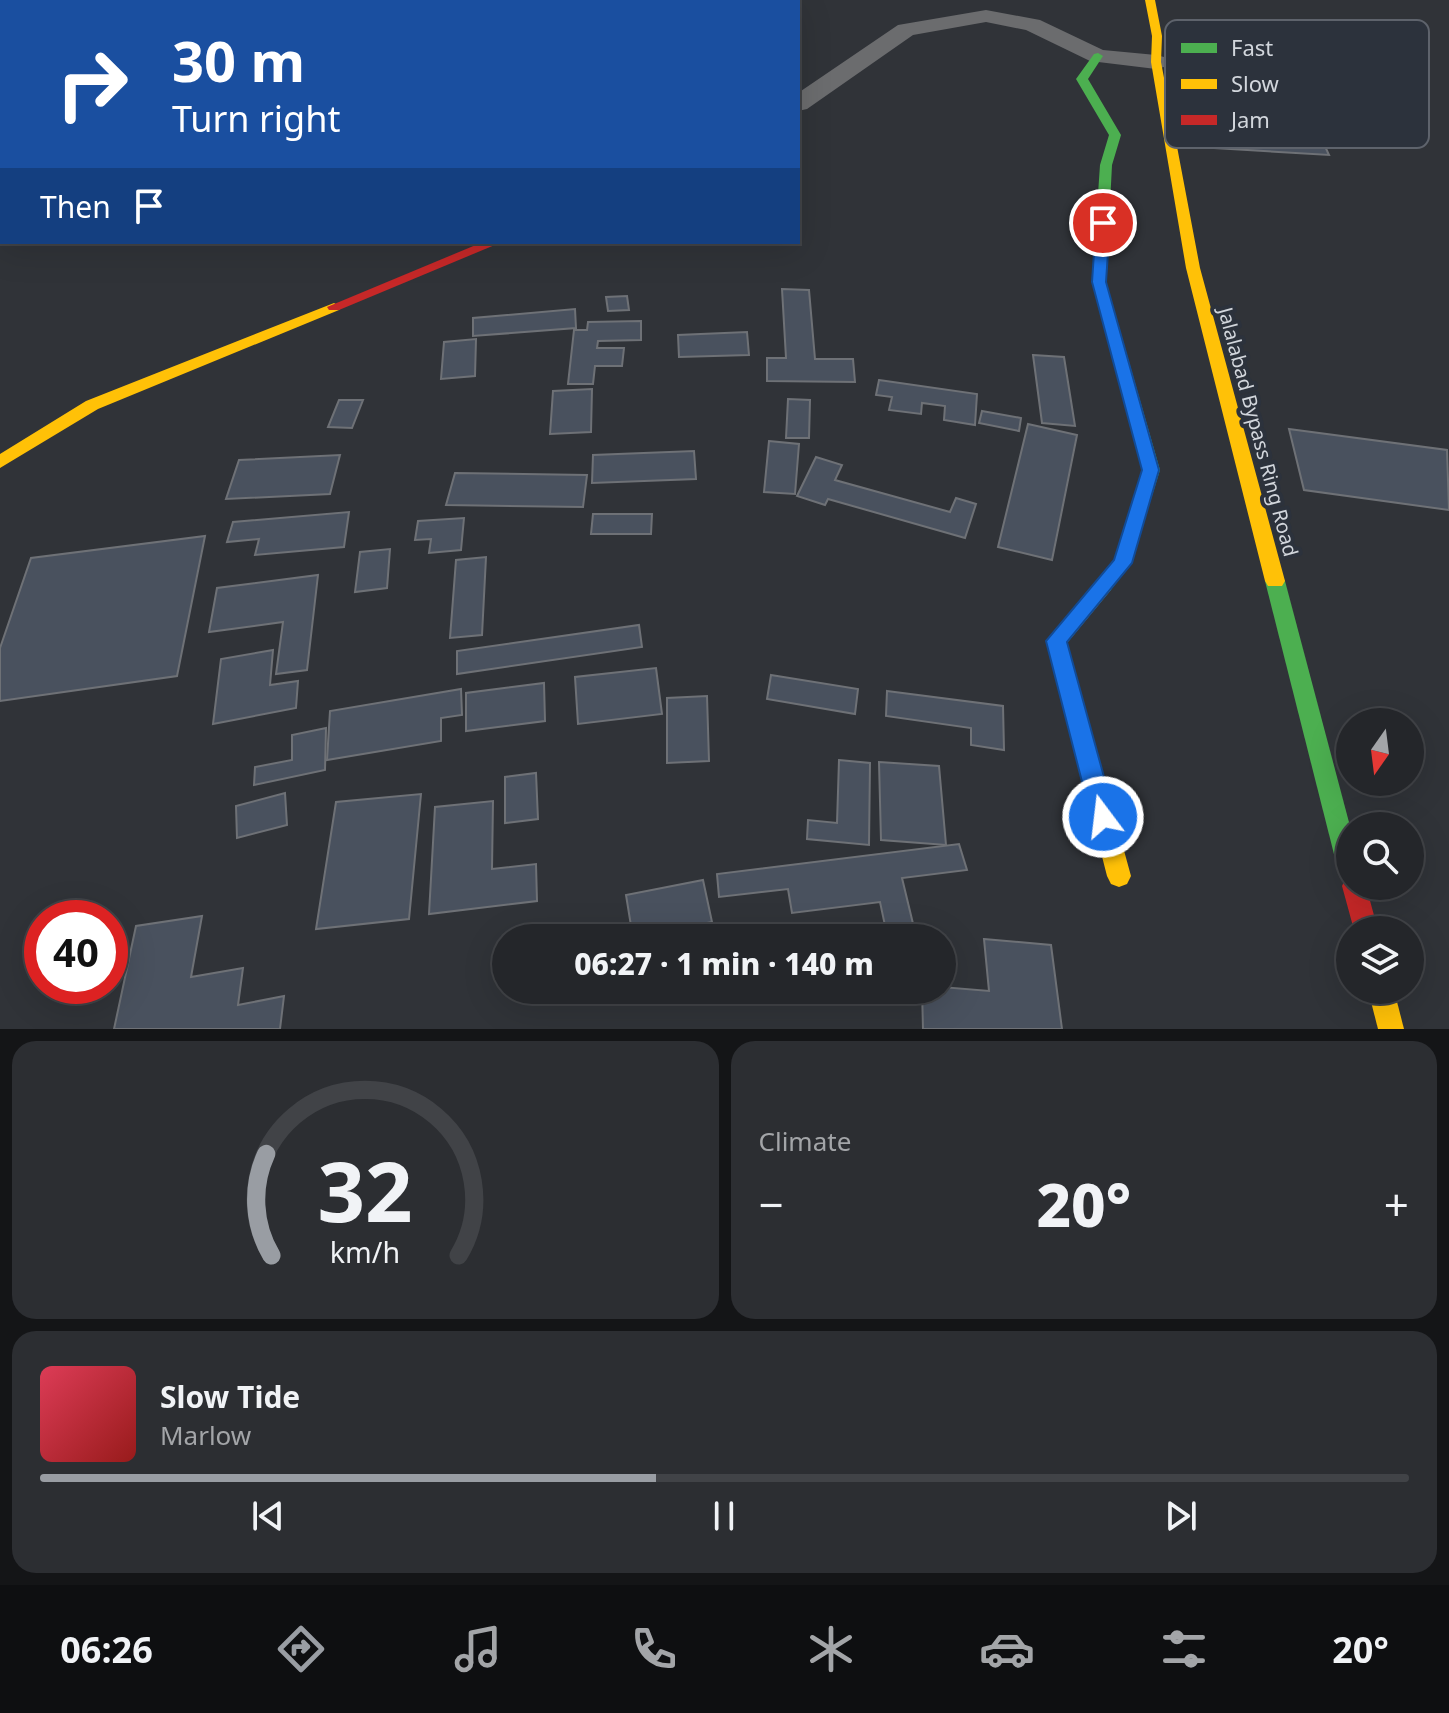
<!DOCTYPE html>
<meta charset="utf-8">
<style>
body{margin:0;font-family:"Noto Sans",sans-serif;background:#2c2e32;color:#f1f3f6;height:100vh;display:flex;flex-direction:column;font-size:30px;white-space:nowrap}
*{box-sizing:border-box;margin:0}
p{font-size:26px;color:#a3a5a8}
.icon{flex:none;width:44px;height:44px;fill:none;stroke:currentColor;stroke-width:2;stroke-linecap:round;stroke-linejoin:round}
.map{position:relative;height:1029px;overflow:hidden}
.details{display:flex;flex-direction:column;gap:12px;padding:12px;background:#141517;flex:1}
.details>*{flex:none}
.banner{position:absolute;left:0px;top:0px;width:800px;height:244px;box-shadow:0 8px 32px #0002,0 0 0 2px #414347;background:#1a4fa0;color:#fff;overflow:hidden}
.needle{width:52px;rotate:194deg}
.controls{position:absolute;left:1336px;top:708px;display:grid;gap:16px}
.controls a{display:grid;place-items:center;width:88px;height:88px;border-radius:50%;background:#24262a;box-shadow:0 8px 32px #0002,0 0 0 2px #414347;font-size:40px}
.speed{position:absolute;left:24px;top:900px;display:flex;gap:16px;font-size:40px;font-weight:700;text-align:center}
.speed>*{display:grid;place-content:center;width:104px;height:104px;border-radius:50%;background:#24262a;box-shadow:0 8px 32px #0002,0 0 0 2px #414347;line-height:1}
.speed .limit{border:12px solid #d22;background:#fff;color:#111}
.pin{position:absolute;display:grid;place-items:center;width:68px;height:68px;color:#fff;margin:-34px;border:4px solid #fff;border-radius:50%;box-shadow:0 2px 8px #0007}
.me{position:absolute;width:88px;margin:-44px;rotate:345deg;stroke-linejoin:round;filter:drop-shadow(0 0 6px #0008)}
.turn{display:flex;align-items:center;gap:28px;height:168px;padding:0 40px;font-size:36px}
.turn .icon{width:104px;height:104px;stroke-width:2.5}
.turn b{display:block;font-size:56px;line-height:68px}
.then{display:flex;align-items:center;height:76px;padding:0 40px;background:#0003;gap:16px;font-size:30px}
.big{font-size:60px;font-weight:800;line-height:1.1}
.details .widget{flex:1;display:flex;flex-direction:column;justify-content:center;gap:12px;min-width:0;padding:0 28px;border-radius:24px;background:#2c2e32}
.details .dial{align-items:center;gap:0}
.dial svg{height:208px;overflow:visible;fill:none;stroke:#414347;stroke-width:7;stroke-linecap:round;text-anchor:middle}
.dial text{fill:#f1f3f6;stroke:none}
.song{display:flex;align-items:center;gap:24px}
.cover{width:96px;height:96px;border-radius:12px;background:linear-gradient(135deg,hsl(350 70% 55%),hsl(0 70% 35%))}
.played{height:8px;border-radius:4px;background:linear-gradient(90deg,#999da3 45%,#414347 45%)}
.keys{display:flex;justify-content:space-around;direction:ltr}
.heat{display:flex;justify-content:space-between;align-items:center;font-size:44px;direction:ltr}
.details .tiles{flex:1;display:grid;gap:12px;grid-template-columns:1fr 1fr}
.widget:last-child{grid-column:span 2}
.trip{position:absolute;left:492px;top:924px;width:464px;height:80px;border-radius:40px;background:#24262a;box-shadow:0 8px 32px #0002,0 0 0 2px #414347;font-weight:800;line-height:80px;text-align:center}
.menu{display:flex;height:128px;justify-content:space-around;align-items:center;background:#0e0f11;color:#a3a5a8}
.menu .icon{width:56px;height:56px}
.menu .on{color:#999da3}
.menu b{font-size:36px;color:#f1f3f6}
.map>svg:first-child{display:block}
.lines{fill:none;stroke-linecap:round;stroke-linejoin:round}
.canal{fill:#1a4574;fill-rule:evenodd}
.building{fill:#49515e;stroke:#6e7176;stroke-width:2}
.street{fill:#6b6c6e;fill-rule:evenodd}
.fast{fill:#4caf50;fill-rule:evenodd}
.slow{fill:#ffc107;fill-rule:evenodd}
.jam{fill:#c62828;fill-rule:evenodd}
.route{fill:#1a73e8;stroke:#114b97;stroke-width:2}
.labels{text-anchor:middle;stroke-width:8;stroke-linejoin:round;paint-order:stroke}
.street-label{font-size:20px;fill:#d2d6dc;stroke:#2c323c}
.key{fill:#2c323c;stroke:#5e636c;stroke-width:2}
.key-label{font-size:22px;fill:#d2d6dc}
</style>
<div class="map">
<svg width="1449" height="1029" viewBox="0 0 1449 1029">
<rect width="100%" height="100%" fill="#303338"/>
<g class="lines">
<g class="canal">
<path d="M218 0H246L216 2Z"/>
<path d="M2 93V111L0 112V94Z"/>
</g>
</g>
<g class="building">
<path d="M1193 134 1323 142 1329 155 1198 147Z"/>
<path d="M782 289 809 290 815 359H853L855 382 767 381V358H786Z"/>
<path d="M627 296 629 310 608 311 606 297Z"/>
<path d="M575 309 576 328 473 336V318Z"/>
<path d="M641 321V340L598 341 597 348H624L622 366H595L593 384H568L574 330H587L588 322Z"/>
<path d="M747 332 749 355 679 357 678 335Z"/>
<path d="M476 339 475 376 441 379 444 342Z"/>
<path d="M1033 355 1064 357 1075 426 1042 423Z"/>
<path d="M879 380 977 394 975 425 944 420 945 406 922 403 921 414 889 410 892 397 876 395Z"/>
<path d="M592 389 591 432 550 434 553 391Z"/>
<path d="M788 399 810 400 809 438H786Z"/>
<path d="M339 400H363L352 428 328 427Z"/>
<path d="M982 411 1021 418 1019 431 979 423Z"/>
<path d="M1028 424 1077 435 1052 560 998 547Z"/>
<path d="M1289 429 1447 450 1449 510 1304 490Z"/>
<path d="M769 441 799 444 795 494 764 492Z"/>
<path d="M694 451 696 479 592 483 593 455Z"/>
<path d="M340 455 330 494 226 499 239 460Z"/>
<path d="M816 457 842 465 835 480 950 512 956 498 976 504 965 538 828 499 825 505 797 496Z"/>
<path d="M455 473 587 475 583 507 446 505Z"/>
<path d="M349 512 344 547 255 555 259 539 227 542 233 522Z"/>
<path d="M593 514H652L651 534H591Z"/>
<path d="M464 518 461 550 429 553 431 539 415 540 418 521Z"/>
<path d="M205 536 177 676 0 701V648L31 558Z"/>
<path d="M390 549 387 588 355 592 360 552Z"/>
<path d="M486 557 482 635 450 638 456 560Z"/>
<path d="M318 575 307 670 276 674 283 622 209 632 217 588Z"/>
<path d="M639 625 642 647 457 674V651Z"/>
<path d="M273 650 270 685 298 681 296 708 213 724 221 659Z"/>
<path d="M656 668 662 714 578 724 575 677Z"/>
<path d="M771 675 858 689 855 714 767 699Z"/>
<path d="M544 683 545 721 466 731V693Z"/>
<path d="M461 689 462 715 441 718V741L327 760 330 711Z"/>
<path d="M887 691 1003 706 1004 750 971 745V728L886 716Z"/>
<path d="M707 696 709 761 667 763V698Z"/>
<path d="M326 728 325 770 254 785 255 767 292 760V735Z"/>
<path d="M839 760 870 763 869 845 807 839 808 820 837 823Z"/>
<path d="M879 762 939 766 946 845 881 840Z"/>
<path d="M536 773 538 819 505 823V777Z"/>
<path d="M285 793 287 825 237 838 236 806Z"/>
<path d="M421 794 409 919 316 929 336 802Z"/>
<path d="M493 801 492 869 536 864 537 901 429 914 435 807Z"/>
<path d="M959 844 967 870 902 878 915 932 887 935 880 902 792 913 788 889 719 897 717 874Z"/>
<path d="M703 880 712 922 633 938 626 895Z"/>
<path d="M202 916 191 977 243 968 238 1005 284 996 280 1029H114L136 926Z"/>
<path d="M984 939 1051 945 1062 1029H923L922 990H942V987L989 991Z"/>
</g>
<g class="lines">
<path class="street" d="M986 10 1040 20 1103 50 1156 55 1164 57 1167 62 1164 67 1156 69 1090 61 1026 30 986 22 913 35 807 109 798 111V93L898 25Z"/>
<g class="fast">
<path d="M1098 53 1103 56 1088 79 1121 135 1112 165 1106 282 1160 470 1131 563 1110 591H1096L1093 586 1114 560 1142 470 1092 282 1100 165 1109 135 1076 79 1094 54Z"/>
<path d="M1275 574 1282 576 1285 581 1350 826V881L1342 878 1338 870 1265 581 1268 576Z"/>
</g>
<g class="slow">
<path d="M1145 0H1155L1162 36 1161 62 1200 268 1285 581 1282 586H1268L1265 581 1186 268 1151 62 1152 36Z"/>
<path d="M334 303 341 307 339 310 98 409 0 468V454L86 401Z"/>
<path d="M1103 579 1110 581 1113 586 1110 591 1067 643 1131 876 1127 884 1119 887 1111 884 1107 876 1047 641 1096 581Z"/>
<path d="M1368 990H1394L1404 1029H1378Z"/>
</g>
<g class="jam">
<path d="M483 242H502L339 310H329L327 307Z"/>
<path d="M1350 876V886H1366L1378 930H1354L1342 886 1346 878Z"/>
</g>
</g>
<path class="route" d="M1103 219 1110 223 1106 282 1159 470 1132 563 1067 642 1115 817 1111 825 1103 828 1095 825 1091 817 1046 641 1114 560 1142 470 1092 282 1096 223Z"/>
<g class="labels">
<g class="street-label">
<text transform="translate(1258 432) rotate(75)" y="7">Jalalabad Bypass Ring Road</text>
</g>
</g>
<rect x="1165" y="20" width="264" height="128" rx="12" class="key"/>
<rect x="1181" y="43" width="36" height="10" fill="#4caf50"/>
<rect x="1181" y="79" width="36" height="10" fill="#ffc107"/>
<rect x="1181" y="115" width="36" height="10" fill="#c62828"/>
<g class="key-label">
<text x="1231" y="56">Fast</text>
<text x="1231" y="92">Slow</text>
<text x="1231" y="128">Jam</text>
</g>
</svg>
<div class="controls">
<a><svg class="needle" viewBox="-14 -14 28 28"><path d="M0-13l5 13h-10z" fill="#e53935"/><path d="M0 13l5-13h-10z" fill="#a3a5a8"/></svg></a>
<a><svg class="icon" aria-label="search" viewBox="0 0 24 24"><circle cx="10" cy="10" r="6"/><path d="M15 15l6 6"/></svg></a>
<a><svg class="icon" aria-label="layers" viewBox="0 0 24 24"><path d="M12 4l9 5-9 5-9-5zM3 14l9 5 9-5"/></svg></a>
</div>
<div class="speed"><div class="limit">40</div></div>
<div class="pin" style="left:1103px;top:223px;background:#d93025"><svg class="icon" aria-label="arrive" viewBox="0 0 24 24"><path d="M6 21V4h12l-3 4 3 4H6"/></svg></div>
<svg class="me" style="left:1103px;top:817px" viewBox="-20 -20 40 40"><circle r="17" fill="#1a73e8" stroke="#fff" stroke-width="3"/><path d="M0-11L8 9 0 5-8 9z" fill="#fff"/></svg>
<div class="trip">06:27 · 1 min · 140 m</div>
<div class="banner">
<div class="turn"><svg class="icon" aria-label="right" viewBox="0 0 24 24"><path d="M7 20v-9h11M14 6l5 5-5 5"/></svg><div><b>30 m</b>Turn right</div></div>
<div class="then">Then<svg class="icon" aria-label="arrive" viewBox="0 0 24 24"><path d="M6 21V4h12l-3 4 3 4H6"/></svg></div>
</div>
</div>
<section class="details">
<div class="tiles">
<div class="widget dial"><svg viewBox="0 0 100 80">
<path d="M14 69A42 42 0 1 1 86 69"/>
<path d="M14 69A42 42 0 0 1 12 30" stroke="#999da3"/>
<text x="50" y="56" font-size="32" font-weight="700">32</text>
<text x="50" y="72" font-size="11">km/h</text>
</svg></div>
<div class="widget"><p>Climate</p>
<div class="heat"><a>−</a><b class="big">20°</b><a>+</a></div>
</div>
<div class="widget">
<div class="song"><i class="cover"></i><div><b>Slow Tide</b><p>Marlow</p></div></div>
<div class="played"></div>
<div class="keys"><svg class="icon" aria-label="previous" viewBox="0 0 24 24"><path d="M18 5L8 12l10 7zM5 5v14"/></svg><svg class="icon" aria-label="pause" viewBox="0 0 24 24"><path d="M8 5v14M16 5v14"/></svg><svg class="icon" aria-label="next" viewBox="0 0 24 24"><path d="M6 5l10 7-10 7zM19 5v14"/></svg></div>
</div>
</div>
</section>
<nav class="menu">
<b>06:26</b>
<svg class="icon on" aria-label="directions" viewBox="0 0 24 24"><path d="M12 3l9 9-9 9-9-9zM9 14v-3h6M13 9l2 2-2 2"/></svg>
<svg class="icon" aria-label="music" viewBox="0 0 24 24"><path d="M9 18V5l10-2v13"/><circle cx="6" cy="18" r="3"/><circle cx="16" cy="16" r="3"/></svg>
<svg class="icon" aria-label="phone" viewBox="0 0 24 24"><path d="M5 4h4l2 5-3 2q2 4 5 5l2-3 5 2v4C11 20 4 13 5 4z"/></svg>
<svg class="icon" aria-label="climate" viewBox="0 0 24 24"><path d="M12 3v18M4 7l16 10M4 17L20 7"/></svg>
<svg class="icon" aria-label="car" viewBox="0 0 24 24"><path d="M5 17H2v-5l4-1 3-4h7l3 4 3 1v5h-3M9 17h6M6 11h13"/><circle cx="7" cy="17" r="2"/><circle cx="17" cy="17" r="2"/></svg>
<svg class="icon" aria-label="filters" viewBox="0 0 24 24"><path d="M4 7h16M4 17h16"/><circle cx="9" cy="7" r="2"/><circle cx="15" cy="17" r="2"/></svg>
<b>20°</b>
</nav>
